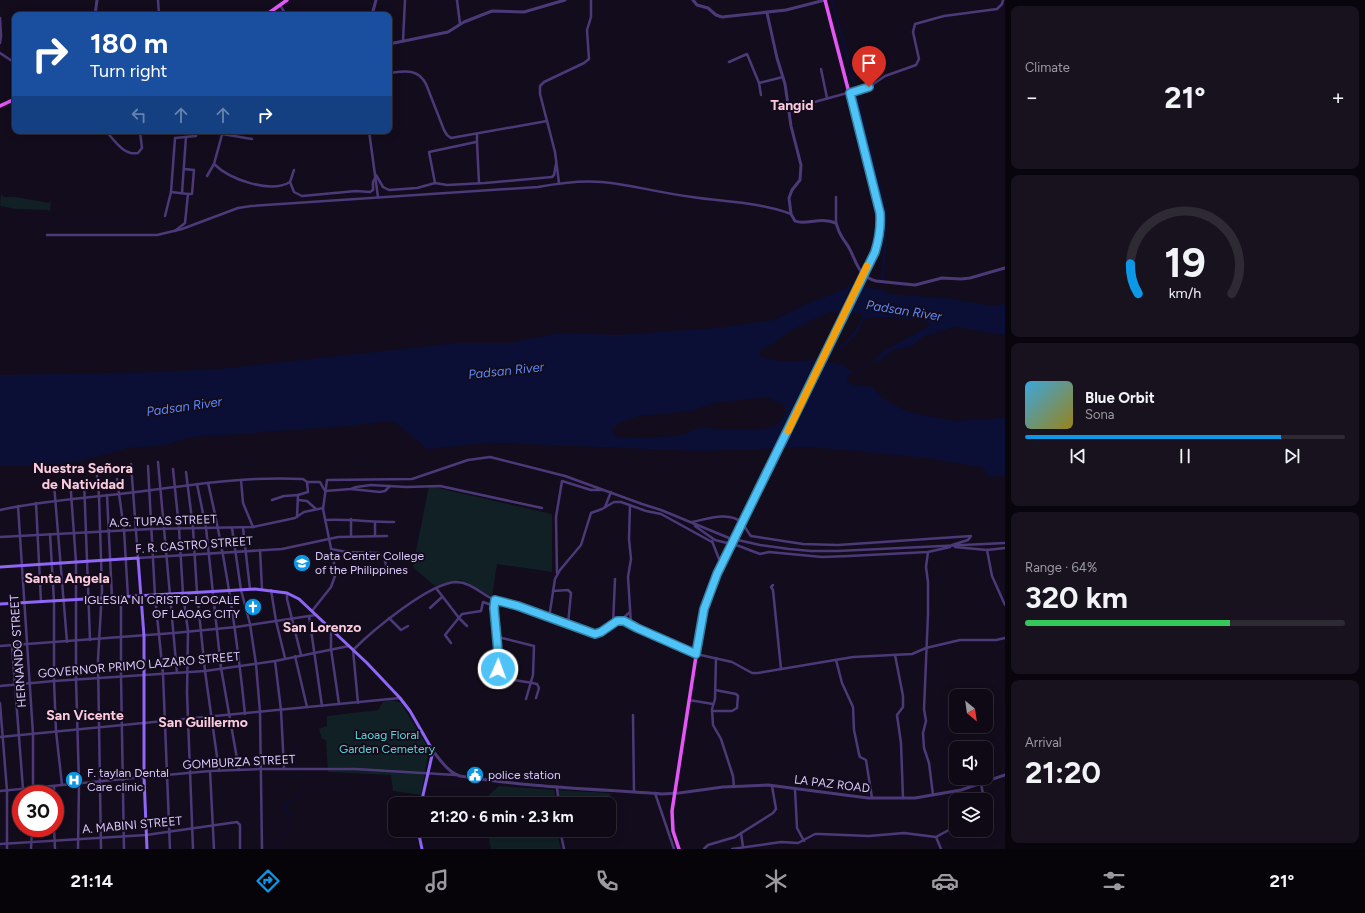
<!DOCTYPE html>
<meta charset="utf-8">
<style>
body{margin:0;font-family:Figtree,sans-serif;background:#17121e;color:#f1f3f6;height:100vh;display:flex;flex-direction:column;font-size:15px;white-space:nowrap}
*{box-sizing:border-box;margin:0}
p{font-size:13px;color:#9b9aa0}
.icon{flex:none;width:22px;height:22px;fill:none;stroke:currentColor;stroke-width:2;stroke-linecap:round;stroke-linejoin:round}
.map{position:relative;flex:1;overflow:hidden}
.drawer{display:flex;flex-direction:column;gap:6px;padding:6px;background:#08050c;width:360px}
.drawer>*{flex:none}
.hud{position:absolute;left:12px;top:12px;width:380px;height:122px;border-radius:8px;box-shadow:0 2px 10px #0003,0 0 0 1px #2e2a34;background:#1a4fa0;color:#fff;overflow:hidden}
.needle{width:26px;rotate:151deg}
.fabs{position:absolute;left:949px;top:689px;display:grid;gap:8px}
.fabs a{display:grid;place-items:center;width:44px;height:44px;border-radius:8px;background:#0e0915;box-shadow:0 2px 10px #0003,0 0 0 1px #2e2a34;font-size:20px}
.speed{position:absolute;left:12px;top:785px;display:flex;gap:8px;font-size:20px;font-weight:700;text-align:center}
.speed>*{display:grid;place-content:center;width:52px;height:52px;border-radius:50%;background:#0e0915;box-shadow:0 2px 10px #0003,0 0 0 1px #2e2a34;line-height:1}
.speed .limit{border:6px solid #d22;background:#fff;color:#111}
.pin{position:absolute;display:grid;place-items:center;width:34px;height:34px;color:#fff;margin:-41px -17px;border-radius:50% 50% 50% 0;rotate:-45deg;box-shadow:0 0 4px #0007}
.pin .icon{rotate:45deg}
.me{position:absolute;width:44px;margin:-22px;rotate:2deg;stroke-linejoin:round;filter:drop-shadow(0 0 3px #0008)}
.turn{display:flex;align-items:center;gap:14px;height:84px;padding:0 12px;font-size:18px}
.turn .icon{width:52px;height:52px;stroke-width:2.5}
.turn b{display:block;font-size:28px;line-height:34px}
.lanes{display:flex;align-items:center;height:38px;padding:0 12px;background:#0003;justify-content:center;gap:20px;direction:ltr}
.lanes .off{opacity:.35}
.big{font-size:30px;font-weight:700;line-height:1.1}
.drawer .widget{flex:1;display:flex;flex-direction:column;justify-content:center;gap:6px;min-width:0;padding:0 14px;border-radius:8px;background:#17121e}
.drawer .dial{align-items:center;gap:0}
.dial svg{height:104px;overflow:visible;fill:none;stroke:#2e2a34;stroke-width:7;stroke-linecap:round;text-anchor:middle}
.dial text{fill:#f1f3f6;stroke:none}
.song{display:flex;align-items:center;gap:12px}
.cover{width:48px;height:48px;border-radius:6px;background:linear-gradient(135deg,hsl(200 70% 55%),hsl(50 70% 35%))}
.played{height:4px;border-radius:2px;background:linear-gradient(90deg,#0c98e6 80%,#2e2a34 80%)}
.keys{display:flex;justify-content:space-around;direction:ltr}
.heat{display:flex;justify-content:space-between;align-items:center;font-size:22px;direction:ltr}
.charge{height:6px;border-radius:3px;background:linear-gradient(90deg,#34c759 64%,#2e2a34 0)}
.trip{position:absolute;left:388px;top:797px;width:228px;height:40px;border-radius:8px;background:#0e0915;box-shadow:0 2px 10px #0003,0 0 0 1px #2e2a34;font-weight:700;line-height:40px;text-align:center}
.tabs{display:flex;height:64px;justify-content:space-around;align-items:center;background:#060408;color:#9b9aa0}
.tabs .icon{width:28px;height:28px}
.tabs .current{color:#0c98e6}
.tabs b{font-size:18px;color:#f1f3f6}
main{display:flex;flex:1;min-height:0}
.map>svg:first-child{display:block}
.green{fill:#102025}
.water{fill:#0b0f36;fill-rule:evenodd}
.pier{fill:#130c1c}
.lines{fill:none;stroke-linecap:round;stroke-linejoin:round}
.stream{stroke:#0b0f36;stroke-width:1}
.canal{stroke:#0b0f36;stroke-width:2.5}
.minor{stroke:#4c3978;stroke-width:2.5}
.tertiary{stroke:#4c3978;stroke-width:3}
.secondary{stroke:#8f66f7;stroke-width:3}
.primary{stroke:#e456f6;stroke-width:3.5}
.route-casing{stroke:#337fa1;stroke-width:10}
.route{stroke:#4fc3f7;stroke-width:7}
.slow{stroke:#f59e0b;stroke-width:7}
.labels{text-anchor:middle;stroke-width:4;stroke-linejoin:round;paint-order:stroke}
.street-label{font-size:12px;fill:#dcc9fc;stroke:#130c1c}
.poi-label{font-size:12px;fill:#dcc9fc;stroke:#130c1c;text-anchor:start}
.park-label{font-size:12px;fill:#5bd6d7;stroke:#130c1c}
.water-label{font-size:13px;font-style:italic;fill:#5d88f7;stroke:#130c1c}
.quarter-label{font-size:14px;font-weight:bold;fill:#fccbde;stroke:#130c1c}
</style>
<main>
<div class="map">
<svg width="1005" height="849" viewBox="0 0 1005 849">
<rect width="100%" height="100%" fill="#130c1c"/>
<g class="green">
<path d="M1 194 4 197H16L49 203 51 201 50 212 48 210 16 209 0 206Z"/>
<path d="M429 486 552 514V572L497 564 492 597 461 580 435 586 416 570 413 566Z"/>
<path d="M392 700 401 703 429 749 421 795 393 791 391 775 328 772 326 740 322 739 319 729 327 726V716L378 710 383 702Z"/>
<path d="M499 786 554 790 556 804H482L481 802Z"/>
<path d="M558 790 610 793 612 819 609 820V804H560Z"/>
<path d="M487 830H556L561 849H491Z"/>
</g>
<path class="water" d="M851 284 883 290 889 294 947 298 992 306 1005 304V335L954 327 925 336 910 347 892 350 881 360 850 374 847 377V381L853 385 873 387 881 397 904 410 918 414 955 421 1005 418V475L989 477 982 467 928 458 810 447 698 451 503 443 473 444 430 449 426 448 395 422 390 421 347 426 225 435H209L187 438 166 445 128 448 76 462 54 465 0 466V375L158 372 219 369 457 343H510L560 333 618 335 717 328 774 320 809 303 847 288 848 285ZM828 312 861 313 863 315C861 328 837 353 824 357 808 362 774 364 759 356L761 349 775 343 788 332ZM886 317 927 321 931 325 885 350 872 363 851 372 843 365 826 361 827 357 843 347 858 333 864 319 871 317ZM768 397 784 405 786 413 784 417 775 426 763 429H716L700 427 686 434 674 436 637 438 617 437 614 434 612 429 614 426 620 423 639 416 690 411 715 403Z"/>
<g class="pier">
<path d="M853 282 861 283 846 314H838Z"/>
<path d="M824 355 779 451H772L817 356Z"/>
</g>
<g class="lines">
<g class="stream">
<path d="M297 732 295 736 298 766"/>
<path d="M284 849 278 845V839L281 835 286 833 289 826 290 814 284 808 285 803 299 797 300 795 299 770"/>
</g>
<g class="canal">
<path d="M832 0 856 89"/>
<path d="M856 92 886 212 883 280"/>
</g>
<g class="minor">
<path d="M158 0 159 15"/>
<path d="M457 0 460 24"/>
<path d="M280 5 286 15"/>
<path d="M0 18 1 36 0 43"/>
<path d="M403 41 405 0"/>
<path d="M0 53 15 63"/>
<path d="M729 62 747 54 759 83 783 77"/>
<path d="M821 69 827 98"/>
<path d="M389 73C404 71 418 68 426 84L444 130 447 135 451 138 547 121"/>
<path d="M759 83 761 95"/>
<path d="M789 109 869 87 885 76 916 65 919 59 913 32 915 24 944 16 997 9 1002 4 1003 0"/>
<path d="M106 131C114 140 124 156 138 153L142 148 140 132"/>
<path d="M223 131 214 164C229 179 270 194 290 182L294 170"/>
<path d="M369 131 378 197"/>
<path d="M222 134 252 139"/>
<path d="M477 142 479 183"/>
<path d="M376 175 383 187 389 190 417 188 435 183 447 185 485 183 552 177 554 175 556 164"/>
<path d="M207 176 214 164"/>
<path d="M290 182 294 192 302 196 356 191 370 192 373 190V182L376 176"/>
<path d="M435 183 429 152 476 142 477 141V134"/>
<path d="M559 183 555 152 540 94V86L544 82 584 63 589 59 587 30 591 17V0"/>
<path d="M171 192 188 194"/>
<path d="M182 193 186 137"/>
<path d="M836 197V223"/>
<path d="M165 216 171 192 175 138 196 136V131"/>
<path d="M175 231 185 223 188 194H192L194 170 184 169"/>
<path d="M47 235H157L182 229 238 208 251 206 538 187C559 183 580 180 602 182 632 185 661 193 692 197 725 202 759 202 791 214"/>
<path d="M158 462 177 673"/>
<path d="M131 464 138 558 282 549 338 537 387 536"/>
<path d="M148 466 155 596 163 674 170 849"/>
<path d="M173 469 179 528 183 594 188 631 187 693 193 849"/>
<path d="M186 472 193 528 197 593 205 671 219 771"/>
<path d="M97 476 99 496 102 590 98 660 101 849"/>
<path d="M70 479 76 562V679L79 783 78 849"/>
<path d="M117 479 124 530 128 597"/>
<path d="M84 480 90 640"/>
<path d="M241 480 243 503 253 527"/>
<path d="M307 482H320L325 491 351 489 356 487 371 485 406 487 440 486 542 508"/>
<path d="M208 483C226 559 237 636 245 714"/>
<path d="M54 484 67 642"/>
<path d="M197 484 206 528 221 668 239 770"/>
<path d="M351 489 380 492 385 491 390 486"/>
<path d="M107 495 112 598"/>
<path d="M272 500 284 496 299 495"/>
<path d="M298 500 307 501 316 509"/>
<path d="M36 503 41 602"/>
<path d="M630 505 629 539 631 559 628 577 631 624"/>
<path d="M18 506 33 734V794"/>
<path d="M605 507 611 492"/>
<path d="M0 510C46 500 90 498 136 492 191 485 246 476 303 479L307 482 308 492 298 495 297 517"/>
<path d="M351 519V536"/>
<path d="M325 520C348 519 371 522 394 522"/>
<path d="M375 522V536"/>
<path d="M692 522C707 519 730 511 742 523 746 527 747 532 751 536L803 544 838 545 971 536 968 540 952 545"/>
<path d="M695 526 715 540 739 546 760 554 769 552 822 557 849 556 928 552 950 547"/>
<path d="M232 528 241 590 250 624 256 664 260 712 262 849"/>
<path d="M243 528 250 589"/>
<path d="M50 534 54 601V681L56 731 62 785"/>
<path d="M0 537 151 529 253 527 295 518 304 512 323 508"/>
<path d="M712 541 721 564"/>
<path d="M955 547 987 550 992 576 1005 605"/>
<path d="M331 549 347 552 379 553 384 557 386 565 385 572"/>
<path d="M260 550 262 589"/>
<path d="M987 550 1005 548"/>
<path d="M928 552 926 567 928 582V614L924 709 926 721 923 733 924 748 929 763 933 795"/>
<path d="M557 573 556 517 562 481 591 490H603"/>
<path d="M773 585 771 587 773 590 781 669"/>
<path d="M436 588 459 618 467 626"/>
<path d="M271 590 276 621 285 658"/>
<path d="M553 591 568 590 571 593 568 624"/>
<path d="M287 593V599L301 655"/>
<path d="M121 598V676L124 849"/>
<path d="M495 600 494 608 499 662 498 669C508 683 522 680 537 684L539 688 536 698"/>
<path d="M430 608 442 597"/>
<path d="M312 611 331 587 335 576 334 563 323 509 327 480 412 479 468 460 490 457 565 476 642 504 661 510 729 538 760 545 789 549 811 551H838L1005 543"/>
<path d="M309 616 322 706"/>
<path d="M389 618 401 630 408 626"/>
<path d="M549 618 555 579 560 570 581 545 591 513 602 509 614 502H621L646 511 661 514 712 542"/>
<path d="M621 620 630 612"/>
<path d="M613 624 615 579"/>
<path d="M331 629V649L339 704"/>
<path d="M498 637 534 646 533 675 526 699"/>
<path d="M451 643 445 635 462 614 481 611 483 602 494 606"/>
<path d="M0 646 174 633 236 627 316 615"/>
<path d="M12 646 23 789"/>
<path d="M895 655 903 696V707L897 715 901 743 903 798"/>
<path d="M295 656 307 707"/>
<path d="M716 658 715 699 712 709 713 725 721 739 733 776 734 787"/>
<path d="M836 660 842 683 853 707 854 730 859 754 860 757 866 760 872 798"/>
<path d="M275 661 281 710 284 768"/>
<path d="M0 686 54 681 205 671 275 661 349 646"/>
<path d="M689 700 713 704"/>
<path d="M0 703 7 791V849"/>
<path d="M358 703 353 650C372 631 429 583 456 582 472 582 483 596 497 601 504 603 511 603 518 606 544 614 569 626 595 634L601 632 617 621H624L637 628 696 654 732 662 752 673H758L853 657 912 654 926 648 960 640H996L1005 638"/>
<path d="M712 711H732L737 708 738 696 736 694 715 690"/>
<path d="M633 715 634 792"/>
<path d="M0 737 400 698"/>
<path d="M210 771 214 849"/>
<path d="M981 783 984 800"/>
<path d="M54 786V794"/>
<path d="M557 788 559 804"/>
<path d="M795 789 797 828 804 841"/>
<path d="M0 791 144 777 210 771 261 769H355L456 775"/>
<path d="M655 793 674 849"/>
<path d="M54 828 55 849"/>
<path d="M560 830 564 849"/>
<path d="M741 833 743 847"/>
<path d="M936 837 956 826"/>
<path d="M0 844 146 835 237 822 240 825V849"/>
<path d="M31 849 32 828"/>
<path d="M704 849 708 845 735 837 773 813 776 809 772 786"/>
<path d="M732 849 781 842 798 843 815 834H820L869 836 904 833 936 837 941 849"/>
</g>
<g class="tertiary">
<path d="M693 0 697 5 708 8 716 15 722 17 786 10 825 0"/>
<path d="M767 13 777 58 785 84 791 126 801 165 800 180 792 190 789 198 791 214 795 221C806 226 819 216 836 223 840 235 841 236 848 246 856 259 857 276 876 281L915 285 942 278 961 279 970 278 1005 268"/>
<path d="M95 15 97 0"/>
<path d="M372 15 376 0"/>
<path d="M389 44 448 32 464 22 492 11 524 12 565 0"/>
<path d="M433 751C440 760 449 773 460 776 527 787 595 789 662 794L679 793 723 787 768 785 868 798H915L961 790 1005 775"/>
</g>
<g class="secondary">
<path d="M0 567 138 558 144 636V777L147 849"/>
<path d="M0 604 255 589 287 593 299 599 367 663 400 698 410 711 433 751 421 804"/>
<path d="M418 830 422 849"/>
</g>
<g class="primary">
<path d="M266 15 287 0"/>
<path d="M0 106 15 99"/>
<path d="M679 849 673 831 672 811 701 624 708 597 717 574 875 252C882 232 881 217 876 197L825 0"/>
</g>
</g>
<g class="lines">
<defs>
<path id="route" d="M498 669 499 662 494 608 495 600 518 606 595 634 601 632 617 621H624L637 628 696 654 704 609 717 574 875 252C879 239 881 227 880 213L850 93 869 87"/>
</defs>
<use href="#route" class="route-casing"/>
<use href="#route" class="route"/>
<path class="slow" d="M788 431 867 266"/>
</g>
<defs>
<symbol id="university-disc" viewBox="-11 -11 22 22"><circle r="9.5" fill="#0c98e6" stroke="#130c1c"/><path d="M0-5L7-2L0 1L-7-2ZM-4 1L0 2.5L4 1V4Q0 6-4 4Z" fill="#fff"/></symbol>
<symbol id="church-disc" viewBox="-11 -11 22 22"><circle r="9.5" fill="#0c98e6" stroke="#130c1c"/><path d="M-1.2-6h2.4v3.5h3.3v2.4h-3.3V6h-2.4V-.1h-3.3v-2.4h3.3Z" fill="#fff"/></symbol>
<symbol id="civic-disc" viewBox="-11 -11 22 22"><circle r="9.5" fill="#0c98e6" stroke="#130c1c"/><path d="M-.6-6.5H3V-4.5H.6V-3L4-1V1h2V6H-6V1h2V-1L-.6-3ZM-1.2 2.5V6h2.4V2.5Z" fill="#fff"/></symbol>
<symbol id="hospital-disc" viewBox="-11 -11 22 22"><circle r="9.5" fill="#0c98e6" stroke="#130c1c"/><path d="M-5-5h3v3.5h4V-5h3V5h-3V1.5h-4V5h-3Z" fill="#fff"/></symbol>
</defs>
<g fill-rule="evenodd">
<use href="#university-disc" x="292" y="553" width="20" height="20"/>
<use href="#church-disc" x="243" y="597" width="20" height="20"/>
<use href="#civic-disc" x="465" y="765" width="20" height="20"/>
<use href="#hospital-disc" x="64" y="770" width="20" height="20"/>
</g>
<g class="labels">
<g class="street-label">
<text transform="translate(163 521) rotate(-2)" y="4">A.G. TUPAS STREET</text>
<text transform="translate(194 545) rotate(-4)" y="4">F. R. CASTRO STREET</text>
<text transform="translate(18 651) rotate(-94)" y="4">HERNANDO STREET</text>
<text transform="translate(139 665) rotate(-5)" y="4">GOVERNOR PRIMO LAZARO STREET</text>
<text transform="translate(239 762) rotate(-3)" y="4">GOMBURZA STREET</text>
<text transform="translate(832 784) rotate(7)" y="4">LA PAZ ROAD</text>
<text transform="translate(132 825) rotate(-5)" y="4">A. MABINI STREET</text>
</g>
<g class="poi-label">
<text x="315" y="560">Data Center College<tspan x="315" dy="14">of the Philippines</tspan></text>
<text x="240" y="604" text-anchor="end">IGLESIA NI CRISTO-LOCALE<tspan x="240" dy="14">OF LAOAG CITY</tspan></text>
<text x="87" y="777">F. taylan Dental<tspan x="87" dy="14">Care clinic</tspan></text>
<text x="488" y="779">police station</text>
</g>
<g class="park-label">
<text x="387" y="739">Laoag Floral<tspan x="387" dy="14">Garden Cemetery</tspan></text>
</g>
<g class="water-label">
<text transform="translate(904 310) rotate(9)" y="5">Padsan River</text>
<text transform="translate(506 370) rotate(-6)" y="5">Padsan River</text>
<text transform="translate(184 406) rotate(-8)" y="5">Padsan River</text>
</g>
<g class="quarter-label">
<text x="792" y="110">Tangid</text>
<text x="83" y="473">Nuestra Señora<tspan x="83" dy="16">de Natividad</tspan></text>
<text x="67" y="583">Santa Angela</text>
<text x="322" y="632">San Lorenzo</text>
<text x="85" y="720">San Vicente</text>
<text x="203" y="727">San Guillermo</text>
</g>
</g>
</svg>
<div class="fabs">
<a><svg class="needle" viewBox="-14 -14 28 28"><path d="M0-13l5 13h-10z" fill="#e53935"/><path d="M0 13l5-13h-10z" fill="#9b9aa0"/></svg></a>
<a><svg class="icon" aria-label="sound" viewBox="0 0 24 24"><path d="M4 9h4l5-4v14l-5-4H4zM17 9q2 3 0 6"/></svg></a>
<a><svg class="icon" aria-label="layers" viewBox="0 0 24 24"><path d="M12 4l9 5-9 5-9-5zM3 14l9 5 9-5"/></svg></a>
</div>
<div class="speed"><div class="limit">30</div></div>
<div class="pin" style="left:869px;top:87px;background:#d93025"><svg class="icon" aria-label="arrive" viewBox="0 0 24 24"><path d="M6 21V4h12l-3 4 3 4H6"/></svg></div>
<svg class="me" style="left:498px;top:669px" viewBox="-20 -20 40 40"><circle r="17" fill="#4fc3f7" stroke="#fff" stroke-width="3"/><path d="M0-11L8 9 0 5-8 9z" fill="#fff"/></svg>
<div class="trip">21:20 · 6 min · 2.3 km</div>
<div class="hud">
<div class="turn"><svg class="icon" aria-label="right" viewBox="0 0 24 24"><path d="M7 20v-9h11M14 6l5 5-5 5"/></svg><div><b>180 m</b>Turn right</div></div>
<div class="lanes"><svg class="icon off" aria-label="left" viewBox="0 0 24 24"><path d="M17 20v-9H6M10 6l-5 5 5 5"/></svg><svg class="icon off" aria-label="ahead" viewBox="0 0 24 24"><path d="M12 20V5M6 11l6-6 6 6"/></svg><svg class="icon off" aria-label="ahead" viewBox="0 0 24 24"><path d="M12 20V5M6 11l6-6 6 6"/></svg><svg class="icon" aria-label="right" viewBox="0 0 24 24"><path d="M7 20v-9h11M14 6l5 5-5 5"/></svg></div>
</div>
</div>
<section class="drawer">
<div class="widget"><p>Climate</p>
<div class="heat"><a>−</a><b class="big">21°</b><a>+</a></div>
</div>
<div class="widget dial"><svg viewBox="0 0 100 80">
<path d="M14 69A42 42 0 1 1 86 69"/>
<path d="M14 69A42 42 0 0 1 8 46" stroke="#0c98e6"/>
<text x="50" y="56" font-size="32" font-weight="700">19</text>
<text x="50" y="72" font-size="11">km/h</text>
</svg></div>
<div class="widget">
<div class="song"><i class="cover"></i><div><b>Blue Orbit</b><p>Sona</p></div></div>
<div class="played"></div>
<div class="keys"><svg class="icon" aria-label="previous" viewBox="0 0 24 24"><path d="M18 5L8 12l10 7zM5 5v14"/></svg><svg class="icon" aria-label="pause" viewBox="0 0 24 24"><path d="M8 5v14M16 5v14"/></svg><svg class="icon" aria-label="next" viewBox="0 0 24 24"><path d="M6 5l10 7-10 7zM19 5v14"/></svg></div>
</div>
<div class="widget"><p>Range · 64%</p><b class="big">320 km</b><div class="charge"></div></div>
<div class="widget"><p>Arrival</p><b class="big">21:20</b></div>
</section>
</main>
<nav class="tabs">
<b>21:14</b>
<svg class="icon current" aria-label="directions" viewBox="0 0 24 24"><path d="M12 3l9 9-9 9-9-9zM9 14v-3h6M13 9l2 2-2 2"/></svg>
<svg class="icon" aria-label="music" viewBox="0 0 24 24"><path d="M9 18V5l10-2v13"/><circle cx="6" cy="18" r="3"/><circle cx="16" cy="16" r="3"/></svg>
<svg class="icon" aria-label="phone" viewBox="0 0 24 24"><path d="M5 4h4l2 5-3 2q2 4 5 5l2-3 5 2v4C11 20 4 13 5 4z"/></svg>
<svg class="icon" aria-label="climate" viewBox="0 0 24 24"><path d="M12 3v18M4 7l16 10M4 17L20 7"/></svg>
<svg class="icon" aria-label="car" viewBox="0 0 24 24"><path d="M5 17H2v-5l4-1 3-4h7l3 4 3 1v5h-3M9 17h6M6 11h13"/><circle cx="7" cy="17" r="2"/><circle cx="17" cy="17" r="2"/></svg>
<svg class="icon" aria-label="filters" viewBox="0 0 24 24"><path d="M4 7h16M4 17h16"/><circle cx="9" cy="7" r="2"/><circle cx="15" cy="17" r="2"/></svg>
<b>21°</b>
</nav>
